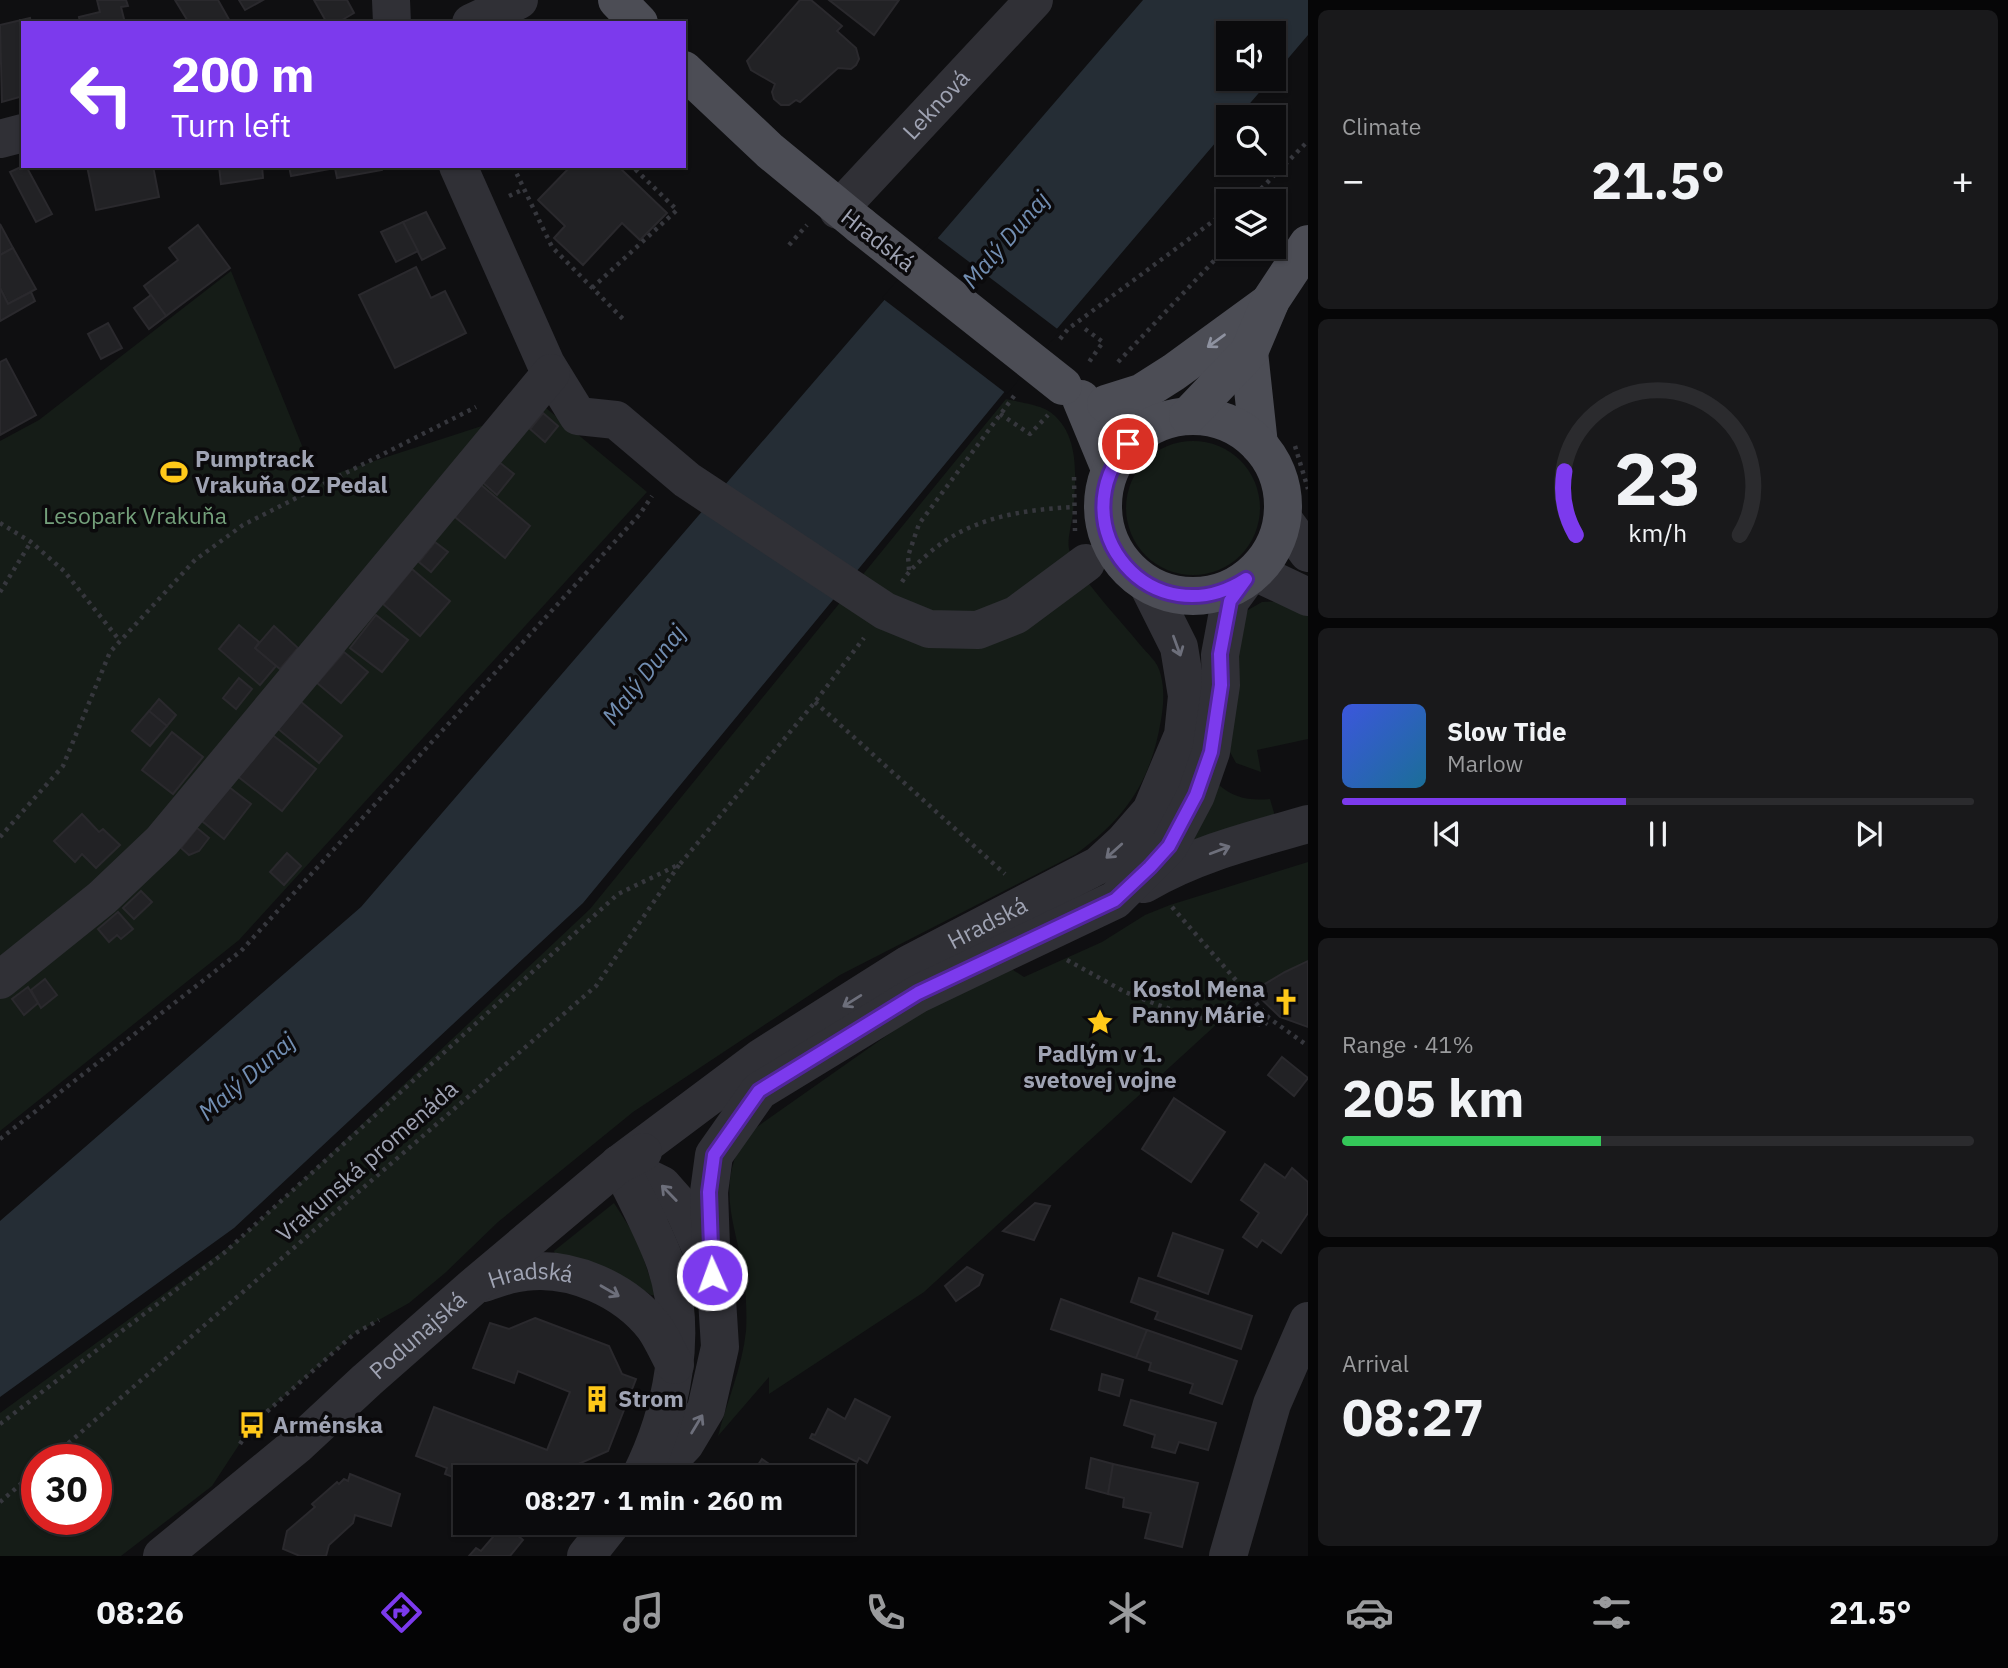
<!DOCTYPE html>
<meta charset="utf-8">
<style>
body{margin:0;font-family:"IBM Plex Sans",sans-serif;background:#19191b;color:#f1f3f6;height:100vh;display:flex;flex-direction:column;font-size:26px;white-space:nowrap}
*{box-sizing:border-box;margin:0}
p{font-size:23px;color:#9a9b9d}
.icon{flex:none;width:38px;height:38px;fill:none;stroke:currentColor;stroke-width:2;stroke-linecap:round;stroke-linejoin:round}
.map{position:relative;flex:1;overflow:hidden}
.details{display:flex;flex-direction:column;gap:10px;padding:10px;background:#060607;width:700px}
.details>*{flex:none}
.guide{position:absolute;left:21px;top:21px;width:665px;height:147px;border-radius:0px;box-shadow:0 2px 5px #0004,0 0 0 2px #2b2b2e;background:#7c3aed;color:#fff;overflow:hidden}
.buttons{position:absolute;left:1216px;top:21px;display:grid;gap:14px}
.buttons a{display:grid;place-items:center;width:70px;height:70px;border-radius:0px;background:#0b0b0d;box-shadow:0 2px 5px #0004,0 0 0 2px #2b2b2e;font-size:35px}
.speed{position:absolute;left:21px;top:1444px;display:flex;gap:14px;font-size:35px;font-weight:700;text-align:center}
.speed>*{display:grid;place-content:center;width:91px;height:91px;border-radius:50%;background:#0b0b0d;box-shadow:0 2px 5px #0004,0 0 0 2px #2b2b2e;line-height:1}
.speed .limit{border:10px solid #d22;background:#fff;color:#111}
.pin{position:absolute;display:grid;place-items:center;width:60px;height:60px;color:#fff;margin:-30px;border:4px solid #fff;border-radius:50%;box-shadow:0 2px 7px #0007}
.me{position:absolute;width:77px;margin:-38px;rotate:358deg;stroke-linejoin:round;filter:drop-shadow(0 0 5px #0008)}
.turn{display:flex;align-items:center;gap:24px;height:147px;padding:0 35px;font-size:32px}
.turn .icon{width:91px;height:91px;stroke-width:2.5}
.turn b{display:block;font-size:49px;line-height:60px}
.big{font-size:52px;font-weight:800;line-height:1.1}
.details .widget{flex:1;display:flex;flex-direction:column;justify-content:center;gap:10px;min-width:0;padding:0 24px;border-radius:10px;background:#19191b}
.details .dial{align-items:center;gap:0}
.dial svg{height:182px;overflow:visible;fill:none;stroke:#2b2b2e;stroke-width:7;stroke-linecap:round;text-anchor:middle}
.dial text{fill:#f1f3f6;stroke:none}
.song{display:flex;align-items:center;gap:21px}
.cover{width:84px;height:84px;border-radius:10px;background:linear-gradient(135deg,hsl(230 70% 55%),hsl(200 70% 35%))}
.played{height:7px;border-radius:4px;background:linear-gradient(90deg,#7c3aed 45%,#2b2b2e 45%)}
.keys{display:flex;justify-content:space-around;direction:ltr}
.heat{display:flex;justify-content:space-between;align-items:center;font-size:38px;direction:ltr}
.charge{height:10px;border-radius:5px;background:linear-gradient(90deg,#34c759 41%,#2b2b2e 0)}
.trip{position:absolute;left:453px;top:1465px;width:402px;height:70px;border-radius:0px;background:#0b0b0d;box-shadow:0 2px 5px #0004,0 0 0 2px #2b2b2e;font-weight:800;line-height:70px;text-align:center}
.tabs{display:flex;height:112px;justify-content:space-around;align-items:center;background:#040405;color:#9a9b9d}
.tabs .icon{width:49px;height:49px}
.tabs .active{color:#7c3aed}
.tabs b{font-size:32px;color:#f1f3f6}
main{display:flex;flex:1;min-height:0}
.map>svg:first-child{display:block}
.green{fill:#151c17;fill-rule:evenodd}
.water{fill:#252d35}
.pier{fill:#0f0f11}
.building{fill:#222225;stroke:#2a292d;stroke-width:2}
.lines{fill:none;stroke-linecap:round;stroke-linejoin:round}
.path{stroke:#36373d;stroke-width:4.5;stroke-dasharray:3.5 5;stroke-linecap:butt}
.minor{stroke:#303036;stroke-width:38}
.major{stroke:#4c4d55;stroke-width:38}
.major-bridge{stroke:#4c4d55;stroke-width:38}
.oneway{stroke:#8e92a0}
.oneway2{stroke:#6d6f7b}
.route-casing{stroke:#51269a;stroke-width:18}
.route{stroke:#7c3aed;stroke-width:12}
.labels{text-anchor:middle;stroke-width:7;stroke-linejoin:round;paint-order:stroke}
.street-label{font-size:23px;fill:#9fa3b3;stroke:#0b0a0c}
.poi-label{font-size:23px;font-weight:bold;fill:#9fa3b3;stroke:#0b0a0c;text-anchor:start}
.park-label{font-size:23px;fill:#74a07b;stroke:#0b0a0c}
.water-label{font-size:24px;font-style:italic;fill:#728eb2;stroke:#0b0a0c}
</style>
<main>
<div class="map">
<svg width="1308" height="1556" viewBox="0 0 1308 1556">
<rect width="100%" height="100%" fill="#0f0f11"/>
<g class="green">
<path d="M231 271 316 480 494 422 522 388 647 492 239 940 0 1131V441L39 420Z"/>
<path d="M1006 399C1018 402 1036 404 1047 410 1081 431 1076 478 1073 512 1072 523 1067 539 1069 549 1075 574 1124 624 1142 647 1147 653 1155 660 1158 667 1165 683 1164 703 1161 720 1151 781 1126 818 1076 854L840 975 633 1112 498 1222 445 1273 409 1303 354 1334 252 1425 212 1486 121 1556H0V1413L242 1237 590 909ZM37 1460H96V1519H37Z"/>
<circle cx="1193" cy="508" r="67"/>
<path d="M1288 601 1308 611V739L1257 750 1261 772 1236 763 1225 743 1240 628 1248 610 1262 602Z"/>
<path d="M1218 784C1233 798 1250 801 1270 799L1277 823 1185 846Z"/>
<path d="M1308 862V961L1285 972 1253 991 924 1292 769 1394V1377L718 1436C727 1401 742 1368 746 1331 747 1315 746 1294 744 1277 739 1238 721 1201 734 1161 737 1150 747 1139 754 1129L930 1005 1010 968 1024 977 1102 942 1145 915 1170 905Z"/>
<path d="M614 1203 637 1239 656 1296 651 1295 617 1274 555 1254 554 1251Z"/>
</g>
<path class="water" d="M1143 0H1308V35L1274 75V33H1228V79H1271L1238 117H1228V128L1044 344 583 903 234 1228 0 1397V1221L361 907Z"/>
<path class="pier" d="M935 236 1060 331 1007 394 882 298Z"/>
<g class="building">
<path d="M97 0H126L128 6 121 7 125 23H80L79 17 100 12Z"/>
<path d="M175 0H218L231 23H189Z"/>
<path d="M239 0H263L245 10Z"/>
<path d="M314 0H347L354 13 337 23H327Z"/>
<path d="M800 0H811L842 26 837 31 856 48 859 59 856 65 851 69 838 68 800 102 796 100 789 105H781L774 99 772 92 775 84 751 70 747 61Z"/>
<path d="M829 0H899L874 35Z"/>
<path d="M30 18 31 23H23V96L2 102 0 25Z"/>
<path d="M23 166H26L52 214 36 222 10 172Z"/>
<path d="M87 166H153L159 197 96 210Z"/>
<path d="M219 166H262L263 178 221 184Z"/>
<path d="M289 166H382V170L337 178 335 168 291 176Z"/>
<path d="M571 166H626L622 170 667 213 640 240 622 223 583 265 554 238 565 226 538 200Z"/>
<path d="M426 212 445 248 422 260 403 222Z"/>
<path d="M403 222 418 251 396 262 381 232Z"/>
<path d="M0 224 13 248 0 255Z"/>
<path d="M198 225 230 268 166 316 144 286 178 260 169 248Z"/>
<path d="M13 248 36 289 8 304 0 288V255Z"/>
<path d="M416 267 431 298 445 291 466 333 395 368 359 295Z"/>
<path d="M0 288 8 304 31 292 35 301 0 321Z"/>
<path d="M151 295 166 316 149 329 134 308Z"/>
<path d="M108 323 122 348 101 359 88 334Z"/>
<path d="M6 359 36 415 0 435V362Z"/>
<path d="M543 413 558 426 545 442 530 429Z"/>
<path d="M499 462 514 474 497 495 482 482Z"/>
<path d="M480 484 530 526 505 558 455 517Z"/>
<path d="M435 542 448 552 431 572 419 562Z"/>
<path d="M412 569 450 601 420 636 383 604Z"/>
<path d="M376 615 408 640 382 672 350 648Z"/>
<path d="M239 625 259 642 255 648 276 666 260 685 219 649Z"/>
<path d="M274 626 298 648 280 669 255 648Z"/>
<path d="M344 652 368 672 341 703 317 683Z"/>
<path d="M239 678 252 689 236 709 223 698Z"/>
<path d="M159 699 176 715 167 726 149 711Z"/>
<path d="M300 701 342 736 319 763 277 728Z"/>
<path d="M149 711 167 726 150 746 132 731Z"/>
<path d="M172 732 203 757 173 794 142 770Z"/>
<path d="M270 733 316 769 282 811 236 775Z"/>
<path d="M229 787 251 804 224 839 202 821Z"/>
<path d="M82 814 99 832 103 829 120 845 96 868 82 854 75 862 54 841Z"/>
<path d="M197 828 209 838 199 851 189 855 181 848Z"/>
<path d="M287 853 301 866 284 885 270 872Z"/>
<path d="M141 891 152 902 134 919 123 908Z"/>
<path d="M118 912 133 929 121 939 117 935 109 942 98 929Z"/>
<path d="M1308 961V1027L1280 1017 1253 991 1285 972Z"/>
<path d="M45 979 57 995 41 1008 31 990Z"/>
<path d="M28 987 38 1003 24 1015 12 999Z"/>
<path d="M1282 1057 1308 1078 1294 1096 1268 1075Z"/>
<path d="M1174 1098 1225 1132 1191 1182 1142 1149Z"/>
<path d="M1265 1164 1285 1178 1292 1168 1308 1182V1213L1281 1253 1262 1240 1257 1247 1243 1237 1259 1213 1241 1200Z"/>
<path d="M1035 1203 1050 1206 1034 1240 1003 1231Z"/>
<path d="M1173 1233 1223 1250 1208 1294 1158 1276Z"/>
<path d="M967 1267 983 1275 979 1285 956 1301 945 1286Z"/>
<path d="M1139 1278 1252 1316 1241 1349 1155 1319 1158 1312 1131 1302Z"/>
<path d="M1061 1299 1147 1330 1136 1358 1051 1329Z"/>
<path d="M535 1318 609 1346 622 1374 636 1379 608 1451 549 1477H466V1482L445 1474 447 1468 416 1456 434 1407 547 1450 570 1392 518 1371 514 1383 473 1368 490 1323 509 1329Z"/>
<path d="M1147 1330 1237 1361 1222 1404 1190 1393 1193 1384 1149 1370 1151 1363 1136 1358Z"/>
<path d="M1102 1374 1123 1380 1119 1396 1099 1390Z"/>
<path d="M855 1399 890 1417 867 1463 859 1458 857 1462 810 1438 812 1434 815 1435 828 1409 845 1419Z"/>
<path d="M1131 1400 1216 1423 1208 1450 1179 1442 1175 1453 1152 1447 1155 1435 1124 1425Z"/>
<path d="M1091 1458 1113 1464 1108 1494 1086 1488Z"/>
<path d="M762 1459 788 1477H750Z"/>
<path d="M1113 1464 1198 1483 1182 1547 1145 1538 1151 1513 1123 1507 1124 1498 1108 1494Z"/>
<path d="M350 1474 400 1494 391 1526 355 1515 353 1523 329 1545 326 1556H300L283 1549 287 1531 315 1507 312 1504 337 1482 339 1484 344 1479 348 1481Z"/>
<path d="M504 1524 523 1540 510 1556H469L476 1548 481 1551Z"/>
</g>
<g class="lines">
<g class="path">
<path d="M513 166 552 247 624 320"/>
<path d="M509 196 524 189"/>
<path d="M1249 201 1308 141"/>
<path d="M1274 214 1284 222"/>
<path d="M789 245 807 225"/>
<path d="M592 288 677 210 636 170 639 166"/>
<path d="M1085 329 1103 342 1089 362"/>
<path d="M1060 339 1068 329 1228 210"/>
<path d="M1118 362 1228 246"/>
<path d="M1000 414 1030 434 1048 415"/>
<path d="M1295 446 1308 489"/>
<path d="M1074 477 1075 531"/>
<path d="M0 523 31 542 64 571 120 641"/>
<path d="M909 570 908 556 919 524 1017 392"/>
<path d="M902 582C909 570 918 563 928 554 969 518 1020 510 1073 507"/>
<path d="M0 592 31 542"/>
<path d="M815 702 1005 874"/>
<path d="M0 837 63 766 110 652 195 560 243 525 476 407"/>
<path d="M1172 907 1269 1018 1308 1046"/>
<path d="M1067 960 1125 992 1158 1005 1198 1018 1235 1017 1264 1026 1269 1018"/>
<path d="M0 1139 241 951 640 514 652 496"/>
<path d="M0 1424 224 1253 618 894 680 864 815 702 864 638"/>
<path d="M240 1444 252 1425 354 1334 379 1320"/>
<path d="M49 1460 596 986 679 865"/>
<path d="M0 1502 37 1470"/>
</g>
<g class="minor">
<path d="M391 0 392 23"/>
<path d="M471 23 519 0"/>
<path d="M0 139 23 133"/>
<path d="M458 166 546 364 578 416 616 420 687 480 885 611 929 629 978 630 1016 615 1086 563"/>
<path id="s1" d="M838 210 1034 0"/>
<path d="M1283 519 1308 553"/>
<path d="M1255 572 1308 597"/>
<path d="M1144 884C1195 854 1252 840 1308 824"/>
<path d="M0 980 102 898 162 841 551 373"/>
<path id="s2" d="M619 1164 762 1057 909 964 1099 865 1124 842 1151 811 1183 735 1187 696 1179 647 1148 585"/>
<path d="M619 1164 662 1185 684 1210 712 1274 717 1299 720 1347 706 1409 685 1444 654 1477"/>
<path d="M619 1164C635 1196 653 1229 665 1262 689 1332 672 1413 640 1477"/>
<path d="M712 1274 709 1192 714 1155 759 1091 918 994 1115 900 1169 846 1196 795 1211 752 1221 685 1220 655 1230 601 1246 579"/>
<path id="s3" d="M483 1283C496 1279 510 1273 525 1272 572 1266 625 1290 654 1327 662 1338 668 1353 675 1365"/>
<path id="s4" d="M162 1556 297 1445 367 1380 474 1286 619 1164 643 1152"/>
<path d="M586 1556 613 1522"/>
<path d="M1228 1556 1272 1404 1308 1321"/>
</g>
<g class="major">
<path d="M617 0 639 23"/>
<path d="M684 70 770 151 860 225"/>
<path d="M1249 352 1259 445"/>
<path d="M1081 399 1110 469"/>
<path d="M1106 404 1141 393 1174 372 1270 302"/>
<circle cx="1193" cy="506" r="90"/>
<path d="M1188 416 1249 352 1271 300 1308 244"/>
</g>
<path class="major-bridge" d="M860 225 1063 386"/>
</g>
<defs><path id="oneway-shaft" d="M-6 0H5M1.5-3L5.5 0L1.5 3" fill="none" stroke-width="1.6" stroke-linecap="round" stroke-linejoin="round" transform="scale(1.75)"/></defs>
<use class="oneway" href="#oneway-shaft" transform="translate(1216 341) rotate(144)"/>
<g class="oneway2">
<use href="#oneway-shaft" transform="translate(1177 646) rotate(70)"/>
<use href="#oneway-shaft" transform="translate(1220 850) rotate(-21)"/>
<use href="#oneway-shaft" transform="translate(1114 851) rotate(138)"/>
<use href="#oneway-shaft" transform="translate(852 1001) rotate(148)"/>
<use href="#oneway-shaft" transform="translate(669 1193) rotate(-134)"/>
<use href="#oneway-shaft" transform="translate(610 1291) rotate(30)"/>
<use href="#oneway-shaft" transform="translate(697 1424) rotate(-59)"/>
</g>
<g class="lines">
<defs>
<path id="route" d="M712 1275 709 1192 714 1155 759 1091 918 993 1115 900 1150 867 1169 846 1196 795 1211 752 1221 685 1220 654 1230 601 1246 579C1153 639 1057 528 1128 444"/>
</defs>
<use href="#route" class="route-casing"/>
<use href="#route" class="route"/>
</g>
<defs>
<symbol id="stadium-bare" viewBox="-9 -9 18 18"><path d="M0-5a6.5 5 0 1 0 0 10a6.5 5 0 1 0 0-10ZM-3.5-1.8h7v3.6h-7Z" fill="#ffc819" stroke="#0b0a0c" stroke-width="2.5" paint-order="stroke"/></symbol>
<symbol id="church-bare" viewBox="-9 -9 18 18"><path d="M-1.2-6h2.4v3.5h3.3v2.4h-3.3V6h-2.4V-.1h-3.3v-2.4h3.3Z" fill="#ffc819" stroke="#0b0a0c" stroke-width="2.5" paint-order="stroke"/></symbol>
<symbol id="sight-bare" viewBox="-9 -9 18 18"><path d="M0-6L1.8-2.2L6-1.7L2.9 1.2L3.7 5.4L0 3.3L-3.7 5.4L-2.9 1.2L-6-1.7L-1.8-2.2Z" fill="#ffc819" stroke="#0b0a0c" stroke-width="2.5" paint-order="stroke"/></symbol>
<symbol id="building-bare" viewBox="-9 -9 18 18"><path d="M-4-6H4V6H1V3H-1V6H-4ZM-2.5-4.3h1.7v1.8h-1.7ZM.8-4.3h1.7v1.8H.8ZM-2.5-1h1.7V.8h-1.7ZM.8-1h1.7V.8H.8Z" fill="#ffc819" stroke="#0b0a0c" stroke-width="2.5" paint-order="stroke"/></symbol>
<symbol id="bus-bare" viewBox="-9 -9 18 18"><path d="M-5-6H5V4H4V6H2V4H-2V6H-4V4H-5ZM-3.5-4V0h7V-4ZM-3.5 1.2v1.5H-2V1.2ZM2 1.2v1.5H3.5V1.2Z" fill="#ffc819" stroke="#0b0a0c" stroke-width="2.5" paint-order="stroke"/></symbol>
</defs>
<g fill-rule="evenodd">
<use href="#stadium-bare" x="155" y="453" width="38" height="38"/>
<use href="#church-bare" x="1267" y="983" width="38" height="38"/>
<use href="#sight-bare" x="1081" y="1003" width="38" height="38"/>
<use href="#building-bare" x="578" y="1380" width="38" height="38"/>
<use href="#bus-bare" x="233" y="1406" width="38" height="38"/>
</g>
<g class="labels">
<g class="street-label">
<text dy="8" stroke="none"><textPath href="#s1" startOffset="144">Leknová</textPath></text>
<text transform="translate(878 240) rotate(38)" y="8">Hradská</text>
<text dy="8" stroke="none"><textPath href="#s2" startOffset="441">Hradská</textPath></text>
<text transform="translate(367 1161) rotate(-41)" y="8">Vrakunská promenáda</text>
<text dy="8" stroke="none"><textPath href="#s3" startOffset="49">Hradská</textPath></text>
<text dy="8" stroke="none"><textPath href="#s4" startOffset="338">Podunajská</textPath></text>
</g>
<g class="poi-label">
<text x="195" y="467">Pumptrack<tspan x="195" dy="26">Vrakuňa OZ Pedal</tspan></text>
<text x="1265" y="997" text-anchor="end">Kostol Mena<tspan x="1265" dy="26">Panny Márie</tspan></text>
<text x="1100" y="1062" text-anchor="middle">Padlým v 1.<tspan x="1100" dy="26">svetovej vojne</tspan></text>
<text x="618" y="1407">Strom</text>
<text x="273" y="1433">Arménska</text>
</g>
<g class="park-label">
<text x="135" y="524">Lesopark Vrakuňa</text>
</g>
<g class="water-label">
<text transform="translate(1006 240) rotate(-49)" y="8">Malý Dunaj</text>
<text transform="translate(644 675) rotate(-52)" y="8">Malý Dunaj</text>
<text transform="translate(247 1077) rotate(-41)" y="8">Malý Dunaj</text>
</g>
</g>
</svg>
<div class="buttons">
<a><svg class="icon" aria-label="sound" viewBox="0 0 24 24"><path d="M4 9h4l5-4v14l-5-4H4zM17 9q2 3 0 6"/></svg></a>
<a><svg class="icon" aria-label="search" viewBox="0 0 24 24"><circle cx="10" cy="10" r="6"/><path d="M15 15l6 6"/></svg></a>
<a><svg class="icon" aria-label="layers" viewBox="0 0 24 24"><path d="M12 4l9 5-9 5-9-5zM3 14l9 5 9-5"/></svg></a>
</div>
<div class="speed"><div class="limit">30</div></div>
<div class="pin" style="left:1128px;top:444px;background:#d93025"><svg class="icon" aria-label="arrive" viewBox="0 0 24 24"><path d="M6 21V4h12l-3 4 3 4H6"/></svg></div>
<svg class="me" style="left:712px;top:1275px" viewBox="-20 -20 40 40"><circle r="17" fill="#7c3aed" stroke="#fff" stroke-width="3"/><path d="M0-11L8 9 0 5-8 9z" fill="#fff"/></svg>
<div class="trip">08:27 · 1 min · 260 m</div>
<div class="guide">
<div class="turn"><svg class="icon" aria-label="left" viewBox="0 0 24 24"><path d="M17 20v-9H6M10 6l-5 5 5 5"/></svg><div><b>200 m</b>Turn left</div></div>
</div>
</div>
<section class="details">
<div class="widget"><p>Climate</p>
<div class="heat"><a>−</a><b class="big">21.5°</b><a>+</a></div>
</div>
<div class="widget dial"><svg viewBox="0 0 100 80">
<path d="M14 69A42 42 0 1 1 86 69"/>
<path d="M14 69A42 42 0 0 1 9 41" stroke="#7c3aed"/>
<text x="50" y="56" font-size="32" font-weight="700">23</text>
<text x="50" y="72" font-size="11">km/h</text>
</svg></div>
<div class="widget">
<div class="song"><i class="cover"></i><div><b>Slow Tide</b><p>Marlow</p></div></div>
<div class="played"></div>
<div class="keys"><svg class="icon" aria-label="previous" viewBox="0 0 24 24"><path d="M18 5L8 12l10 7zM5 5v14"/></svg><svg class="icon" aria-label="pause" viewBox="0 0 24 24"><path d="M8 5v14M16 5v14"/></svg><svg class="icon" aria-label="next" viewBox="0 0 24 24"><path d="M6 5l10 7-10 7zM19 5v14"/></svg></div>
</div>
<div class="widget"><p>Range · 41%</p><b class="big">205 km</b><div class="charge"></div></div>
<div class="widget"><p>Arrival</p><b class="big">08:27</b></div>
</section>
</main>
<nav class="tabs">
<b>08:26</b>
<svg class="icon active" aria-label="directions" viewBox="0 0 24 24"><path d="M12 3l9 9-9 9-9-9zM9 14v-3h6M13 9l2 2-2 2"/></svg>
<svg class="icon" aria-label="music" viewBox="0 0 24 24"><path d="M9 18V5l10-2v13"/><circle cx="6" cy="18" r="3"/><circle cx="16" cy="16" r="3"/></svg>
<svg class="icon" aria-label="phone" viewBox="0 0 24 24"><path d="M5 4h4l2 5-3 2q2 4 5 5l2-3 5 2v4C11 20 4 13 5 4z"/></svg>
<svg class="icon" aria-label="climate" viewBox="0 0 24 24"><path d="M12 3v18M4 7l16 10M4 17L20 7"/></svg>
<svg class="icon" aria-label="car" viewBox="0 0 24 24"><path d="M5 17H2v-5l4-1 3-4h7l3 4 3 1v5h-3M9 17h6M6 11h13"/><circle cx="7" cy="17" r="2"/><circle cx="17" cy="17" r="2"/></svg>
<svg class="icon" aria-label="filters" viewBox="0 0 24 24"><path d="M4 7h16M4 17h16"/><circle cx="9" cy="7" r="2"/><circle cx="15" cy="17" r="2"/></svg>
<b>21.5°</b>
</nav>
